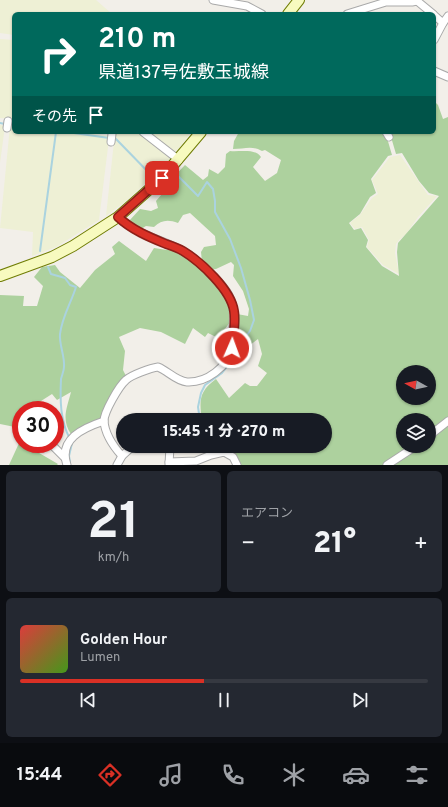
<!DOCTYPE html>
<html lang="ja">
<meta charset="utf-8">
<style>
body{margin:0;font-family:Overpass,"Noto Sans JP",sans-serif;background:#242831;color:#f1f3f6;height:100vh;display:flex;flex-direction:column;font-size:15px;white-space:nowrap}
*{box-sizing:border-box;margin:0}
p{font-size:13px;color:#9ea1a6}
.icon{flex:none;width:22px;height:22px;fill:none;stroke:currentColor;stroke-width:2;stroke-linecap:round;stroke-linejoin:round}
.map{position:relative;height:465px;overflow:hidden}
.drawer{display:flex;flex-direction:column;gap:6px;padding:6px;background:#0d0f14;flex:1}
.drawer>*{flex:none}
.top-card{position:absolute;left:12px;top:12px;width:424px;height:122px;border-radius:6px;box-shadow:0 1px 3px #0004;background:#00695c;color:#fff;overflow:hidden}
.needle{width:26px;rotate:278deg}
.buttons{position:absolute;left:396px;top:365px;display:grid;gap:8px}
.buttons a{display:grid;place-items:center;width:40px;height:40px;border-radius:50%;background:#171b24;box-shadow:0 1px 3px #0004;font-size:20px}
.speed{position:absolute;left:12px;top:401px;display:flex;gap:8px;font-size:20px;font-weight:700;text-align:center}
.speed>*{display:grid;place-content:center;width:52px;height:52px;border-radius:50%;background:#171b24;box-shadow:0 1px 3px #0004;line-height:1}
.speed .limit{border:6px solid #d22;background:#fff;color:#111}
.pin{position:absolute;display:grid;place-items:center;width:34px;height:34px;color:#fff;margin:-17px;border-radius:8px;box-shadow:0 2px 6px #0006}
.me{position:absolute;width:44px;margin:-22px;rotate:2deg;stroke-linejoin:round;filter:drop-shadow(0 0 3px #0008)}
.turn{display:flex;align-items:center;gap:14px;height:84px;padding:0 20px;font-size:18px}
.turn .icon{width:52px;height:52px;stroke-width:2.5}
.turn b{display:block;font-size:28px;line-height:34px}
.then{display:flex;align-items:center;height:38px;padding:0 20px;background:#0003;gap:8px;font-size:15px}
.big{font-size:30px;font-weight:800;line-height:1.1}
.drawer .tile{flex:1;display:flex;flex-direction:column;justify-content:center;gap:6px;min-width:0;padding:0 14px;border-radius:6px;background:#242831}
.drawer .dial{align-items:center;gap:0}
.dial b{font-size:52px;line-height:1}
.song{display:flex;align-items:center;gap:12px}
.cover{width:48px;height:48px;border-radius:6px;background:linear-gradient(135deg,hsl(0 70% 55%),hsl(100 70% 35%))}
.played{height:4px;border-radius:2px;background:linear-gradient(90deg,#d93025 45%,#363941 45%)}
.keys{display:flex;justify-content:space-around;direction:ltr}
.heat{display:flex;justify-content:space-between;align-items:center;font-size:22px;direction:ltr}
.drawer .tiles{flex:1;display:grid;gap:6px;grid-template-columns:1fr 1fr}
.tile:last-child{grid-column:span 2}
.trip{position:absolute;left:116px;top:413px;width:216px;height:40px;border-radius:20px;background:#171b24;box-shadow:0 1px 3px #0004;font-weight:800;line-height:40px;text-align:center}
.menu{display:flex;height:64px;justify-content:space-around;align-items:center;background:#090b0e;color:#9ea1a6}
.menu .icon{width:28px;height:28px}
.menu .on{color:#d93025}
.menu b{font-size:18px;color:#f1f3f6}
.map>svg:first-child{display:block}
.farmland{fill:#eef0d5}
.forest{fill:#add19e;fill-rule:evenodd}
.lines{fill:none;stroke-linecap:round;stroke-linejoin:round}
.stream{stroke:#aad3df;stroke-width:2}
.street-casing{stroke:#a9a9a9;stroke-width:9}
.secondary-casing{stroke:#707d05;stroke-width:12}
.street{stroke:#fff;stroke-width:7}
.secondary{stroke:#f7fabf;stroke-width:10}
.route-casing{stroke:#8d1f18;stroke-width:10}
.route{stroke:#d93025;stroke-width:7}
</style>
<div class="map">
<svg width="448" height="465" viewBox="0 0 448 465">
<rect width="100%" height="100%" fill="#f2efe9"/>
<g class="farmland">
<path d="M0 0H96L112 14H14V35L0 33Z"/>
<path d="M0 39 14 40V119L0 118Z"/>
<path d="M12 124H14V132H76L108 136 109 139 99 220 56 247 32 256 33 232 0 228 10 126Z"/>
<path d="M0 125 5 126 0 163Z"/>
<path d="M115 132H138L172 159 152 179H150L126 201 106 216Z"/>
<path d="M147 132H191L175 154Z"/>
<path d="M400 155 428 195 437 196 418 217 406 234 400 239 396 244 395 253 399 274 383 265 367 247 369 240 362 227 355 229 350 223 360 215 372 198 378 194 372 180 390 157Z"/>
</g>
<g class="forest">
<path d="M434 101 438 105 443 119 448 117V419L429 433V420H403V446H413L384 465H239L233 453 234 446H325V420H202C199 401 199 391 216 379L229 398 245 383 250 386H257L267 373 258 366 262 354 258 339 245 349 236 346 237 314 248 316 249 309 243 291 233 276 234 265 231 262 216 269 210 270 202 262 201 252 204 247 216 245 215 236 190 213 183 215 178 223C168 219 161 220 154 227L146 226 141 229 130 224 129 221 140 209 151 211 158 208 156 201 162 194 161 190 185 165 203 180 208 176 209 169 218 174 225 167 226 154 230 151C240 152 255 148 261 157L253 167 265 181 277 173 281 160 265 150 262 151C252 145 244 149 233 149L234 141 239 132H384L387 138 392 155 388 156 371 179 376 193 370 197 360 214 349 223 354 230 361 228 368 240 366 247 382 266 399 276 397 252 398 243 439 196 429 193 419 181 402 153 396 154 391 137 392 132H434ZM403 372H429V398H403Z"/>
<path d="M119 241 146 261 154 248 167 250 171 249 183 254 201 268 224 293 229 301 231 321 218 338 208 333 205 337 193 328 185 344 161 332 140 328 119 337 125 351 123 370 126 376 123 379 103 411 101 420 71 434C61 419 67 408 71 392L57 400 52 394 41 401 34 410H21V444H35L34 450 58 464 57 465H9L20 441V428L0 424V295L24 296 23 306H37L43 286 34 277 42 267 55 265 60 272 80 288 95 270 115 254 112 247Z"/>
<path d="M448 425V465H393L420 446H429V440Z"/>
<path d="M206 446H228L204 456Z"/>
</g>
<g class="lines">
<g class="stream">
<path d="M0 123 5 124"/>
<path d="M67 132 109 138"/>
<path d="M114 138 116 139 156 180"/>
<path d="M160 185 164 190 178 176 198 196 207 182 213 189 215 201V212L230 239 241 268 250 300 254 320 250 331 238 347 230 363 222 373 205 385 201 393 198 407 200 420"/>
<path d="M40 251 56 132"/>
<path d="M48 267 51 274 65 278 70 285 76 287C71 303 62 317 60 334 59 345 65 356 64 367 64 371 62 375 61 379 60 399 60 421 70 439"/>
<path d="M70 462 69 456 72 443"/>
</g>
<defs>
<g id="street">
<path d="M213 0 247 6 262 14"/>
<path d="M416 0 433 14"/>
<path d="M347 14 386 2H412L417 1"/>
<path d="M434 15 443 23 448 16"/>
<path d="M434 40 443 23"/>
<path d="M434 71 448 77"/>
<path d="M7 128 8 121"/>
<path d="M143 132 179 160"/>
<path d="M386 132 389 137"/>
<path d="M111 142 112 134"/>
<path d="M118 217C137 235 161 239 183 251 195 257 219 280 227 292 234 303 234 314 233 327 233 334 234 341 232 348 228 367 206 383 187 382 176 381 168 371 158 367 151 368 131 375 126 380 119 386 104 412 104 421 105 435 113 446 122 456"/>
<path d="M429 436 448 421"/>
<path d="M47 444 52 445 64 457"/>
<path d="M169 462 196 461 211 455 224 452 233 457 237 465"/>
<path d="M67 465C58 439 83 428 104 421"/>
<path d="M117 465 122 456 133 446"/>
<path d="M169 465 170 446"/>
<path d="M387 465 416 446"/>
</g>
<g id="secondary">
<path d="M288 14 299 0"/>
<path d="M0 276 52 257 73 246 118 217 162 178 201 132"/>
</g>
</defs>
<use href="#street" class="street-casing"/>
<use href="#secondary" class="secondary-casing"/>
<use href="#street" class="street"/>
<use href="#secondary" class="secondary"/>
</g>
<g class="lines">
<defs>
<path id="route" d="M162 178 118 217C132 230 149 237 166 244 172 246 178 248 183 251 201 262 231 290 234 311 236 322 233 336 232 348"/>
</defs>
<use href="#route" class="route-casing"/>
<use href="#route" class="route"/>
</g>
</svg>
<div class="buttons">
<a><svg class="needle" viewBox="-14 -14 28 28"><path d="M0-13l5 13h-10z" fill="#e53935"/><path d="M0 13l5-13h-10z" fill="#9ea1a6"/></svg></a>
<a><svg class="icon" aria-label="layers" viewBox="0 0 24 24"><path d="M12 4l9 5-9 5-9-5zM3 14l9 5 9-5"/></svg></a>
</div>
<div class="speed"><div class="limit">30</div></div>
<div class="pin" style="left:162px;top:178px;background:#d93025"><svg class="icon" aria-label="arrive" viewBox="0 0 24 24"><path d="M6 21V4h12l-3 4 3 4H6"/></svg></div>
<svg class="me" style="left:232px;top:348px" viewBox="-20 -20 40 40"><circle r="17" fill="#d93025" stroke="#fff" stroke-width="3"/><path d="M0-11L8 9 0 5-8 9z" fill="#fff"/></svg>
<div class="trip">15:45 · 1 分 · 270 m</div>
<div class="top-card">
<div class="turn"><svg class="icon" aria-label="right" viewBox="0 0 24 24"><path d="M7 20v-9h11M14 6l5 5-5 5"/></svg><div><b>210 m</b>県道137号佐敷玉城線</div></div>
<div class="then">その先<svg class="icon" aria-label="arrive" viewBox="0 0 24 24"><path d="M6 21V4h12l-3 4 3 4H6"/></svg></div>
</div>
</div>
<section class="drawer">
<div class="tiles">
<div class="tile dial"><b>21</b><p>km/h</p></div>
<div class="tile"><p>エアコン</p>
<div class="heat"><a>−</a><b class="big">21°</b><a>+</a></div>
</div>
<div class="tile">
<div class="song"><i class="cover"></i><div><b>Golden Hour</b><p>Lumen</p></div></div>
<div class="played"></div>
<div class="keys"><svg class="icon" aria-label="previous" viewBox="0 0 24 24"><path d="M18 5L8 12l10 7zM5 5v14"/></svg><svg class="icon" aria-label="pause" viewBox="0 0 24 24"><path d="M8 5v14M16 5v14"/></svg><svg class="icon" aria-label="next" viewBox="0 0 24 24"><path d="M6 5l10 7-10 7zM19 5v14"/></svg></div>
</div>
</div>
</section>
<nav class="menu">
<b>15:44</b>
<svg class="icon on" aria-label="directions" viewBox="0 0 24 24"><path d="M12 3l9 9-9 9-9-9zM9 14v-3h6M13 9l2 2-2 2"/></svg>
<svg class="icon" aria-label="music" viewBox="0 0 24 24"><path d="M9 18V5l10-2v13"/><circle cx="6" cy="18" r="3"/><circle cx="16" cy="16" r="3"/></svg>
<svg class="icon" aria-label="phone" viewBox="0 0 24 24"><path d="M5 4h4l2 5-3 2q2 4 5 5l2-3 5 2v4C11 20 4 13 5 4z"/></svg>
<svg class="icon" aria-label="climate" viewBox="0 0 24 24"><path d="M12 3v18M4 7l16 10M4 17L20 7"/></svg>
<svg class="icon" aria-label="car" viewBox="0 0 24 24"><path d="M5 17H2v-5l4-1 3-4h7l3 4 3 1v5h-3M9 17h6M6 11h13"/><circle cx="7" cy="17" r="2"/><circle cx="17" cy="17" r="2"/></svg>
<svg class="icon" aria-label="filters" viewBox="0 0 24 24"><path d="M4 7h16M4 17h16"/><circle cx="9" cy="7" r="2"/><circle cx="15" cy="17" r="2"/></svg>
</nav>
